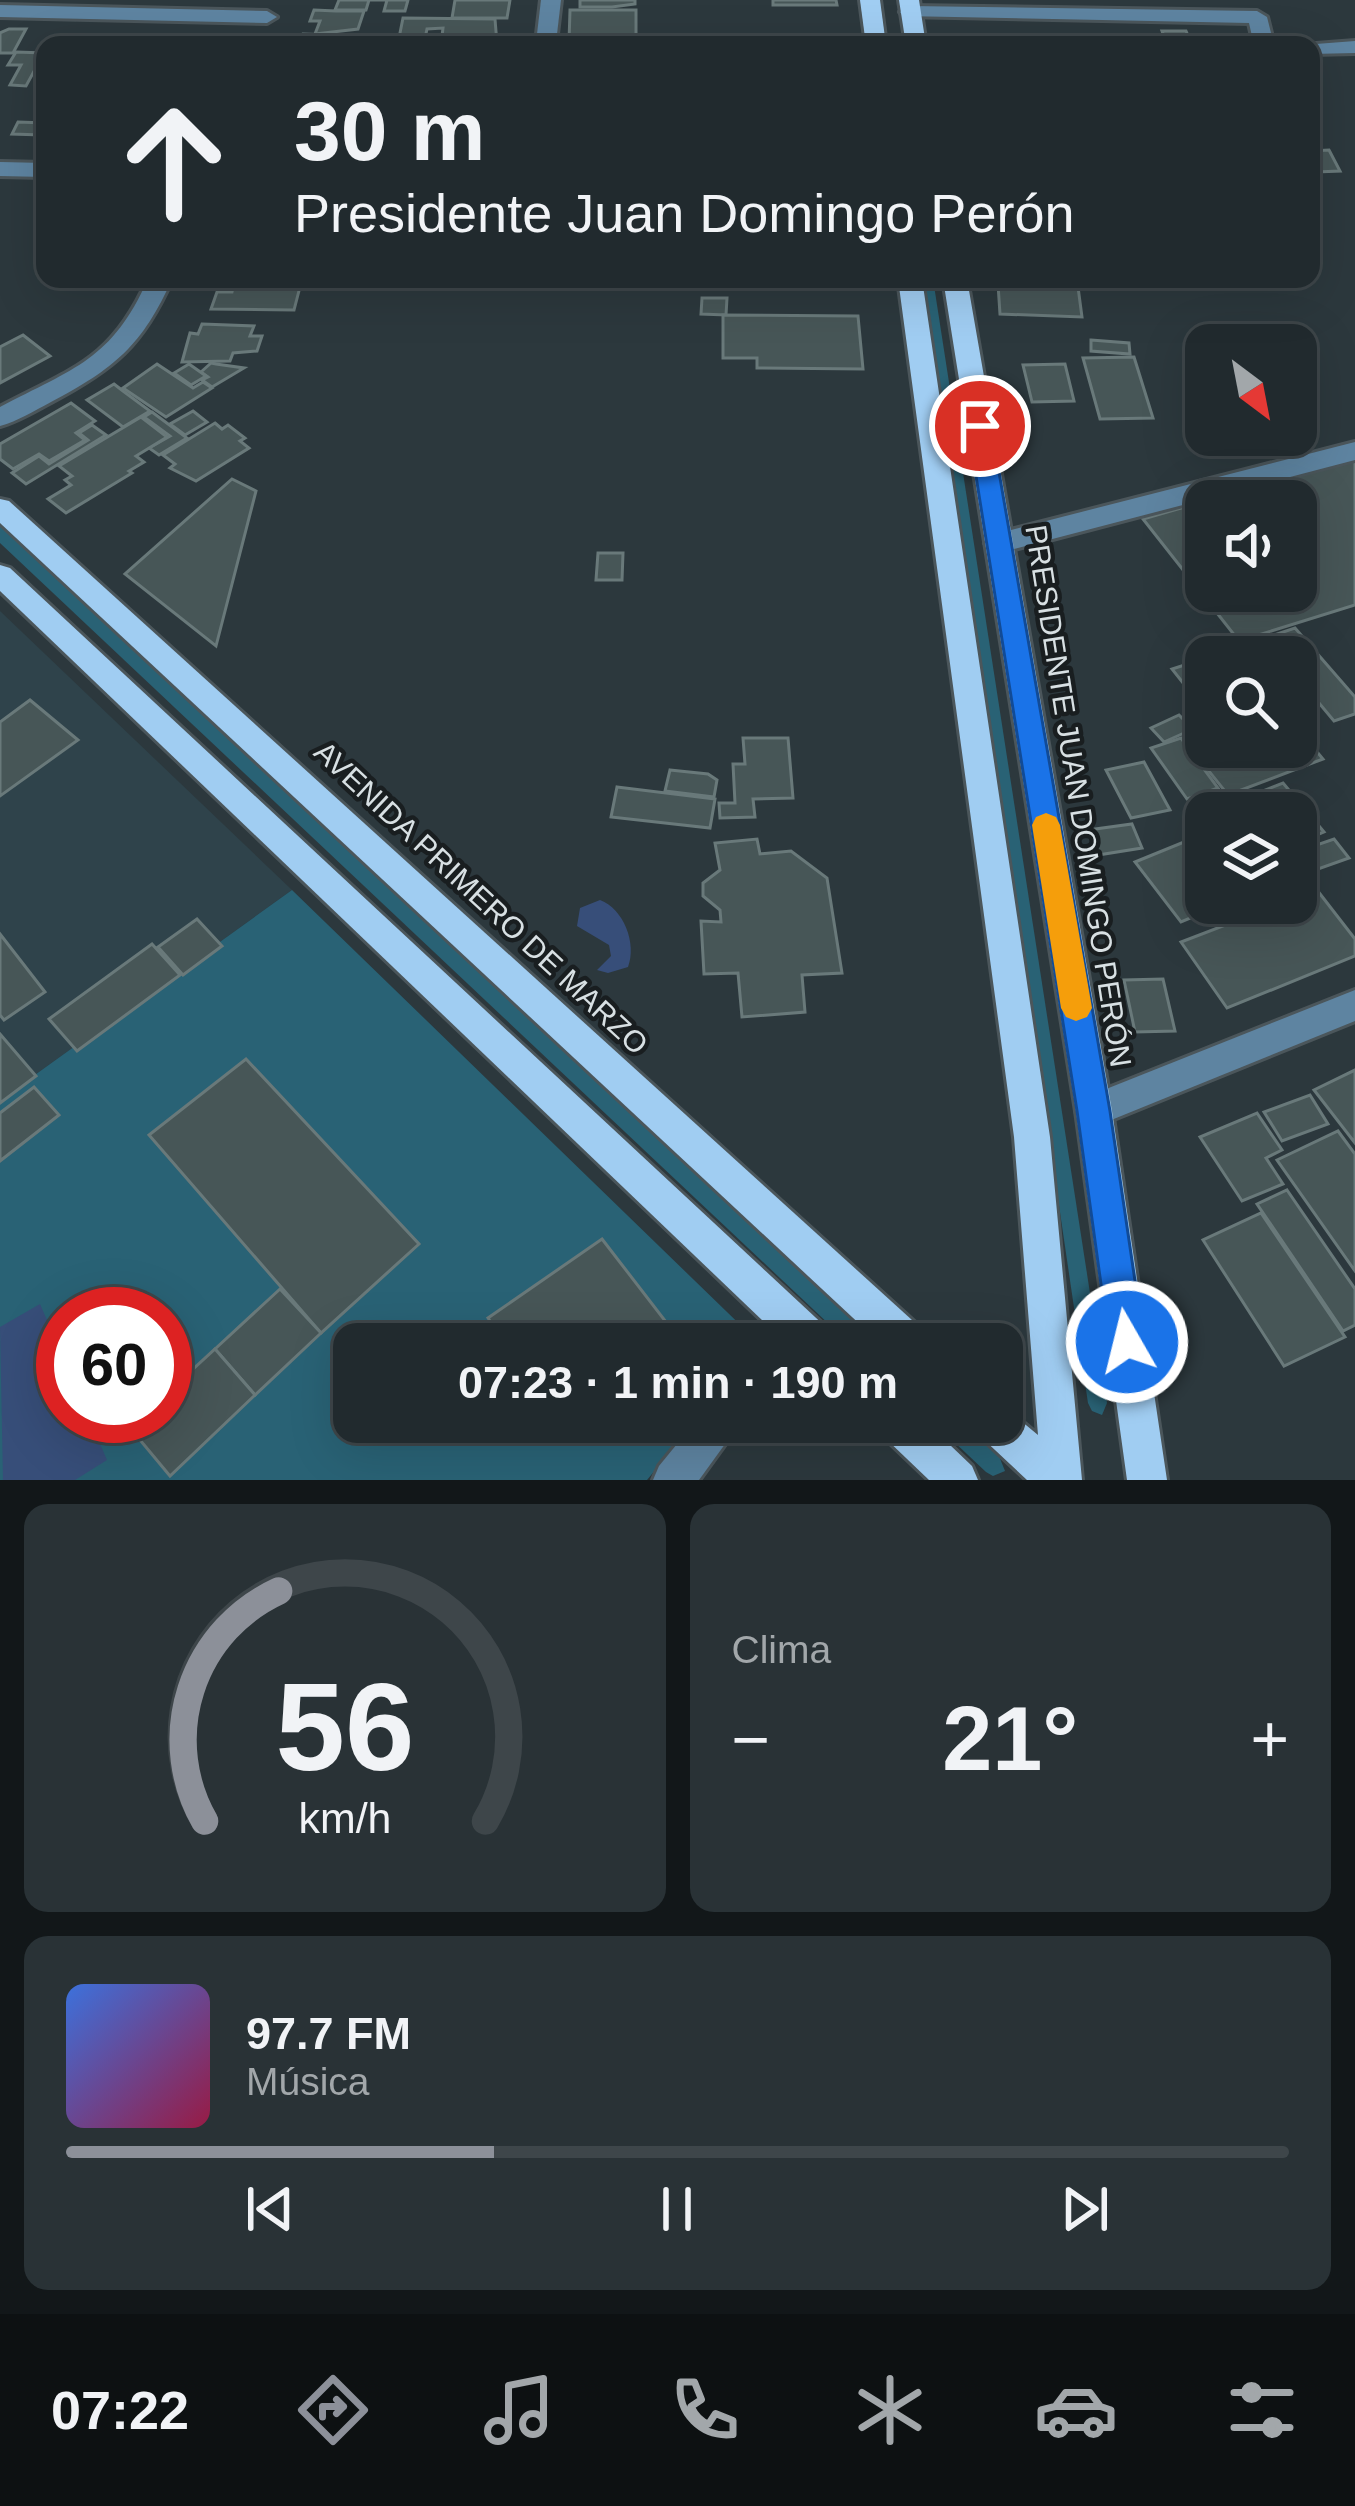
<!DOCTYPE html>
<html lang="es">
<meta charset="utf-8">
<style>
body{margin:0;font-family:Arial,sans-serif;background:#293236;color:#f1f3f6;height:100vh;display:flex;flex-direction:column;font-size:45px;white-space:nowrap}
*{box-sizing:border-box;margin:0}
p{font-size:39px;color:#a2a7aa}
.icon{flex:none;width:66px;height:66px;fill:none;stroke:currentColor;stroke-width:2;stroke-linecap:round;stroke-linejoin:round}
.map{position:relative;height:1480px;overflow:hidden}
.details{display:flex;flex-direction:column;gap:24px;padding:24px;background:#121719;flex:1}
.details>*{flex:none}
.banner{position:absolute;left:36px;top:36px;width:1284px;height:252px;border-radius:24px;box-shadow:0 12px 48px #0002,0 0 0 3px #3e464a;background:#212a2e;color:#f1f3f6;overflow:hidden}
.needle{width:78px;rotate:148deg}
.buttons{position:absolute;left:1185px;top:324px;display:grid;gap:24px}
.buttons a{display:grid;place-items:center;width:132px;height:132px;border-radius:24px;background:#212a2e;box-shadow:0 12px 48px #0002,0 0 0 3px #3e464a;font-size:60px}
.speed{position:absolute;left:36px;top:1287px;display:flex;gap:24px;font-size:60px;font-weight:700;text-align:center}
.speed>*{display:grid;place-content:center;width:156px;height:156px;border-radius:50%;background:#212a2e;box-shadow:0 12px 48px #0002,0 0 0 3px #3e464a;line-height:1}
.speed .limit{border:18px solid #d22;background:#fff;color:#111}
.pin{position:absolute;display:grid;place-items:center;width:102px;height:102px;color:#fff;margin:-51px;border:6px solid #fff;border-radius:50%;box-shadow:0 3px 12px #0007}
.me{position:absolute;width:132px;margin:-66px;rotate:352deg;stroke-linejoin:round;filter:drop-shadow(0 0 9px #0008)}
.turn{display:flex;align-items:center;gap:42px;height:252px;padding:0 60px;font-size:54px}
.turn .icon{width:156px;height:156px;stroke-width:2.5}
.turn b{display:block;font-size:84px;line-height:102px}
.big{font-size:90px;font-weight:700;line-height:1.1}
.details .card{flex:1;display:flex;flex-direction:column;justify-content:center;gap:18px;min-width:0;padding:0 42px;border-radius:24px;background:#293236}
.details .dial{align-items:center;gap:0}
.dial svg{height:312px;overflow:visible;fill:none;stroke:#3e464a;stroke-width:7;stroke-linecap:round;text-anchor:middle}
.dial text{fill:#f1f3f6;stroke:none}
.song{display:flex;align-items:center;gap:36px}
.cover{width:144px;height:144px;border-radius:18px;background:linear-gradient(135deg,hsl(220 70% 55%),hsl(340 70% 35%))}
.played{height:12px;border-radius:6px;background:linear-gradient(90deg,#8c9099 35%,#3e464a 35%)}
.keys{display:flex;justify-content:space-around;direction:ltr}
.heat{display:flex;justify-content:space-between;align-items:center;font-size:66px;direction:ltr}
.details .tiles{flex:1;display:grid;gap:24px;grid-template-columns:1fr 1fr}
.card:last-child{grid-column:span 2}
.trip{position:absolute;left:333px;top:1323px;width:690px;height:120px;border-radius:24px;background:#212a2e;box-shadow:0 12px 48px #0002,0 0 0 3px #3e464a;font-weight:700;line-height:120px;text-align:center}
.dock{display:flex;height:192px;justify-content:space-around;align-items:center;background:#0d1112;color:#a2a7aa}
.dock .icon{width:84px;height:84px}
.dock .selected{color:#8c9099}
.dock b{font-size:54px;color:#f1f3f6}
.map>svg:first-child{display:block}
.built{fill:#2f434b}
.green{fill:#296275;fill-rule:evenodd}
.water{fill:#374e79}
.building{fill:#475657;stroke:#69797a;stroke-width:3;fill-rule:evenodd}
.lines{fill:none;stroke-linecap:round;stroke-linejoin:round}
.minor-casing{stroke:#4b565b;stroke-width:6}
.major-casing{stroke:#4b565b;stroke-width:6}
.minor{fill:#5e84a1;fill-rule:evenodd}
.major{fill:#a0cdf2;fill-rule:evenodd}
.route{fill:#1a73e8;stroke:#114b97;stroke-width:3}
.slow{fill:#f59e0b}
.labels{text-anchor:middle;stroke-width:9;stroke-linejoin:round;paint-order:stroke}
.street-label{font-size:30px;fill:#d8e0e3;stroke:#191e20}
</style>
<div class="map">
<svg width="1355" height="1480" viewBox="0 0 1355 1480">
<rect width="100%" height="100%" fill="#2c383d"/>
<path class="built" d="M0 611 292 890 0 1100Z"/>
<g class="green">
<path d="M923 279H933L1107 1403 1102 1415 1092 1411 1088 1403Z"/>
<path d="M0 524 879 1344H850L0 543Z"/>
<path d="M292 890 760 1344H354V1422H695L647 1480H0V1100ZM63 1314H165V1416H63Z"/>
<path d="M933 1422H963L999 1456 1005 1471 993 1476 986 1472Z"/>
</g>
<g class="water">
<path d="M600 900C624 909 637 944 628 967L608 973 597 970 611 956 609 945 577 926 580 908Z"/>
<path d="M40 1304 63 1357V1416H88L107 1460 75 1480H3L0 1327Z"/>
</g>
<g class="building">
<path d="M339 0H408L405 11H384L387 0H369L366 10H335Z"/>
<path d="M455 0H510L507 18H452Z"/>
<path d="M580 0H635V4L612 7H580Z"/>
<path d="M773 0H836L837 5H773Z"/>
<path d="M314 10 336 11H364L358 29 315 34 320 21H310Z"/>
<path d="M570 10H636V42H569Z"/>
<path d="M403 18 495 19 497 44H441L443 28 427 29 424 43H398Z"/>
<path d="M9 29H26L13 53H0V33Z"/>
<path d="M1162 31H1186L1192 45H1144L1142 40 1165 39Z"/>
<path d="M303 34 334 35H360L356 45H299Z"/>
<path d="M16 52 44 53 26 86 10 85 21 65H8Z"/>
<path d="M18 122 45 123V129L42 135 12 134Z"/>
<path d="M1329 150 1340 171 1316 172 1311 151Z"/>
<path d="M61 279H111L108 287 58 286Z"/>
<path d="M270 279H302L294 310 211 309 217 292H232L234 284 268 285Z"/>
<path d="M1045 279H1110L1112 288 1046 286Z"/>
<path d="M998 284 1078 287 1082 317 1000 314Z"/>
<path d="M702 298H727L726 315 701 314Z"/>
<path d="M723 315 858 316 863 369 757 368V358H723Z"/>
<path d="M202 324 254 326 250 336H262L257 351 233 353 230 361 182 362 190 333 198 334Z"/>
<path d="M23 335 50 356 0 383V347Z"/>
<path d="M1091 340 1129 343 1130 354 1091 351Z"/>
<path d="M1134 357 1153 418 1100 419 1083 358Z"/>
<path d="M211 363 216 364 244 368 212 387 202 380 208 377 201 372Z"/>
<path d="M157 364 193 388 203 382 212 388 166 417 123 388Z"/>
<path d="M189 364 206 376 191 385 174 373Z"/>
<path d="M1065 364 1074 401 1032 402 1023 365Z"/>
<path d="M114 384 123 391 150 411 123 427 87 400Z"/>
<path d="M71 403 95 421 76 433 85 440 49 461 39 454 13 469 0 459V444Z"/>
<path d="M193 411 207 422 185 435 170 424Z"/>
<path d="M152 412 187 438 159 455 149 448 170 436 144 417Z"/>
<path d="M141 417 167 437 136 456 144 462 129 471 132 473 66 513 48 499 71 485 65 480 72 476 59 466Z"/>
<path d="M215 423 222 429 228 425 245 438 240 441 249 448 196 481 170 468 175 464 163 455Z"/>
<path d="M92 425 106 435 26 484 12 473 39 456 49 464 88 440 79 433Z"/>
<path d="M1355 458V605L1239 641 1143 519ZM1206 501H1296V591H1206Z"/>
<path d="M232 479 256 491 216 646 125 574Z"/>
<path d="M598 553H623L622 580H596Z"/>
<path d="M1295 628 1355 697V714L1334 721 1304 685 1296 688V657H1208Z"/>
<path d="M1206 658V712L1172 669Z"/>
<path d="M30 700 78 740 0 796V722Z"/>
<path d="M1179 715 1193 729 1164 742 1151 728Z"/>
<path d="M1299 730 1323 759 1228 795 1184 740 1206 732V747H1296Z"/>
<path d="M743 738H788L793 798 753 799 755 817 720 818 719 803H735L733 764H745Z"/>
<path d="M1181 738 1218 788 1187 799 1151 748Z"/>
<path d="M1144 762 1170 810 1131 818 1106 770Z"/>
<path d="M670 770 708 774 717 780 714 797 665 791Z"/>
<path d="M1283 783 1324 832 1296 844V813H1267L1253 795Z"/>
<path d="M617 787 715 799 710 828 611 817Z"/>
<path d="M1132 824 1142 848 1098 855 1088 830Z"/>
<path d="M1206 833V903H1226L1181 922 1135 862Z"/>
<path d="M757 839 760 854 791 851 827 878 842 973 802 975 805 1012 742 1017 738 973 704 974 701 921 721 922 720 910 703 896V883L720 870 715 843Z"/>
<path d="M1334 839 1349 858 1307 873 1296 852Z"/>
<path d="M1317 890 1355 939V956L1227 1008 1181 942 1283 903H1296V898Z"/>
<path d="M197 919 222 946 183 975 158 947Z"/>
<path d="M0 934 45 992 4 1020 0 1015Z"/>
<path d="M152 944 180 975 77 1051 49 1019Z"/>
<path d="M1163 979 1175 1031 1135 1032 1124 980Z"/>
<path d="M0 1034 36 1076 0 1103Z"/>
<path d="M246 1059 419 1244 321 1333 149 1135Z"/>
<path d="M1355 1070V1143L1314 1090Z"/>
<path d="M34 1087 59 1115 0 1161V1113Z"/>
<path d="M1310 1095 1328 1124 1282 1141 1264 1112Z"/>
<path d="M1257 1113 1282 1150 1266 1158 1283 1184 1242 1201 1200 1137Z"/>
<path d="M1338 1131 1355 1154V1271L1277 1160Z"/>
<path d="M1287 1190 1355 1289V1325L1343 1331 1257 1204Z"/>
<path d="M1261 1213 1345 1337 1284 1366 1203 1240Z"/>
<path d="M602 1239 683 1344H506L488 1318Z"/>
<path d="M280 1289 321 1333 255 1395 215 1349Z"/>
<path d="M215 1349 255 1395 170 1476 130 1428 143 1416H165V1395Z"/>
</g>
<g class="lines">
<defs>
<g id="minor">
<path d="M541 0H561L557 34 547 40 537 34Z"/>
<path d="M0 5 267 11 277 17 267 23 0 17Z"/>
<path d="M910 6 1257 11 1267 17 1274 45H1254L1249 23 903 16 900 12Z"/>
<path d="M1355 41V53L1311 54V45H1303Z"/>
<path d="M0 162 45 163V177L0 176Z"/>
<path d="M148 279H172C143 345 114 369 51 402 34 411 18 421 0 426V407C74 368 112 360 148 279Z"/>
<path d="M1355 442V460L999 553 985 543 999 533Z"/>
<path d="M1355 990V1021L1094 1127 1081 1123 1076 1111 1081 1099Z"/>
<path d="M695 1422H741L699 1480H653L659 1466Z"/>
</g>
<g id="major">
<path d="M860 0H880L886 45H866Z"/>
<path d="M899 0H919L926 45H906Z"/>
<path d="M898 279H922L1050 1137 1082 1480H1027L980 1436 974 1422H1002V1405L1038 1435 1014 1137Z"/>
<path d="M943 279H967L1112 1111 1167 1480H1127L1076 1111Z"/>
<path d="M0 499 9 501 923 1330 928 1344H881L0 523Z"/>
<path d="M0 565 10 568 829 1330 834 1344H787L0 591Z"/>
<path d="M877 1422H926L972 1466 978 1480H929L883 1436Z"/>
</g>
</defs>
<use href="#minor" class="minor-casing"/>
<use href="#major" class="major-casing"/>
<use href="#minor" class="minor"/>
<use href="#major" class="major"/>
</g>
<path class="route" d="M980 418 991 426 1110 1111 1144 1342 1139 1354 1127 1359 1114 1354 1109 1342 1077 1111 968 426Z"/>
<path class="slow" d="M1046 813 1056 817 1060 825 1092 1008 1087 1017 1076 1021 1066 1017 1061 1008 1032 825 1036 817Z"/>
<g class="labels">
<g class="street-label">
<text transform="translate(1078 796) rotate(81)" y="10">PRESIDENTE JUAN DOMINGO PERÓN</text>
<text transform="translate(481 898) rotate(43)" y="10">AVENIDA PRIMERO DE MARZO</text>
</g>
</g>
</svg>
<div class="buttons">
<a><svg class="needle" viewBox="-14 -14 28 28"><path d="M0-13l5 13h-10z" fill="#e53935"/><path d="M0 13l5-13h-10z" fill="#a2a7aa"/></svg></a>
<a><svg class="icon" aria-label="sound" viewBox="0 0 24 24"><path d="M4 9h4l5-4v14l-5-4H4zM17 9q2 3 0 6"/></svg></a>
<a><svg class="icon" aria-label="search" viewBox="0 0 24 24"><circle cx="10" cy="10" r="6"/><path d="M15 15l6 6"/></svg></a>
<a><svg class="icon" aria-label="layers" viewBox="0 0 24 24"><path d="M12 4l9 5-9 5-9-5zM3 14l9 5 9-5"/></svg></a>
</div>
<div class="speed"><div class="limit">60</div></div>
<div class="pin" style="left:980px;top:426px;background:#d93025"><svg class="icon" aria-label="arrive" viewBox="0 0 24 24"><path d="M6 21V4h12l-3 4 3 4H6"/></svg></div>
<svg class="me" style="left:1127px;top:1342px" viewBox="-20 -20 40 40"><circle r="17" fill="#1a73e8" stroke="#fff" stroke-width="3"/><path d="M0-11L8 9 0 5-8 9z" fill="#fff"/></svg>
<div class="trip">07:23 · 1 min · 190 m</div>
<div class="banner">
<div class="turn"><svg class="icon" aria-label="ahead" viewBox="0 0 24 24"><path d="M12 20V5M6 11l6-6 6 6"/></svg><div><b>30 m</b>Presidente Juan Domingo Perón</div></div>
</div>
</div>
<section class="details">
<div class="tiles">
<div class="card dial"><svg viewBox="0 0 100 80">
<path d="M14 69A42 42 0 1 1 86 69"/>
<path d="M14 69A42 42 0 0 1 33 10" stroke="#8c9099"/>
<text x="50" y="56" font-size="32" font-weight="700">56</text>
<text x="50" y="72" font-size="11">km/h</text>
</svg></div>
<div class="card"><p>Clima</p>
<div class="heat"><a>−</a><b class="big">21°</b><a>+</a></div>
</div>
<div class="card">
<div class="song"><i class="cover"></i><div><b>97.7 FM</b><p>Música</p></div></div>
<div class="played"></div>
<div class="keys"><svg class="icon" aria-label="previous" viewBox="0 0 24 24"><path d="M18 5L8 12l10 7zM5 5v14"/></svg><svg class="icon" aria-label="pause" viewBox="0 0 24 24"><path d="M8 5v14M16 5v14"/></svg><svg class="icon" aria-label="next" viewBox="0 0 24 24"><path d="M6 5l10 7-10 7zM19 5v14"/></svg></div>
</div>
</div>
</section>
<nav class="dock">
<b>07:22</b>
<svg class="icon selected" aria-label="directions" viewBox="0 0 24 24"><path d="M12 3l9 9-9 9-9-9zM9 14v-3h6M13 9l2 2-2 2"/></svg>
<svg class="icon" aria-label="music" viewBox="0 0 24 24"><path d="M9 18V5l10-2v13"/><circle cx="6" cy="18" r="3"/><circle cx="16" cy="16" r="3"/></svg>
<svg class="icon" aria-label="phone" viewBox="0 0 24 24"><path d="M5 4h4l2 5-3 2q2 4 5 5l2-3 5 2v4C11 20 4 13 5 4z"/></svg>
<svg class="icon" aria-label="climate" viewBox="0 0 24 24"><path d="M12 3v18M4 7l16 10M4 17L20 7"/></svg>
<svg class="icon" aria-label="car" viewBox="0 0 24 24"><path d="M5 17H2v-5l4-1 3-4h7l3 4 3 1v5h-3M9 17h6M6 11h13"/><circle cx="7" cy="17" r="2"/><circle cx="17" cy="17" r="2"/></svg>
<svg class="icon" aria-label="filters" viewBox="0 0 24 24"><path d="M4 7h16M4 17h16"/><circle cx="9" cy="7" r="2"/><circle cx="15" cy="17" r="2"/></svg>
</nav>
